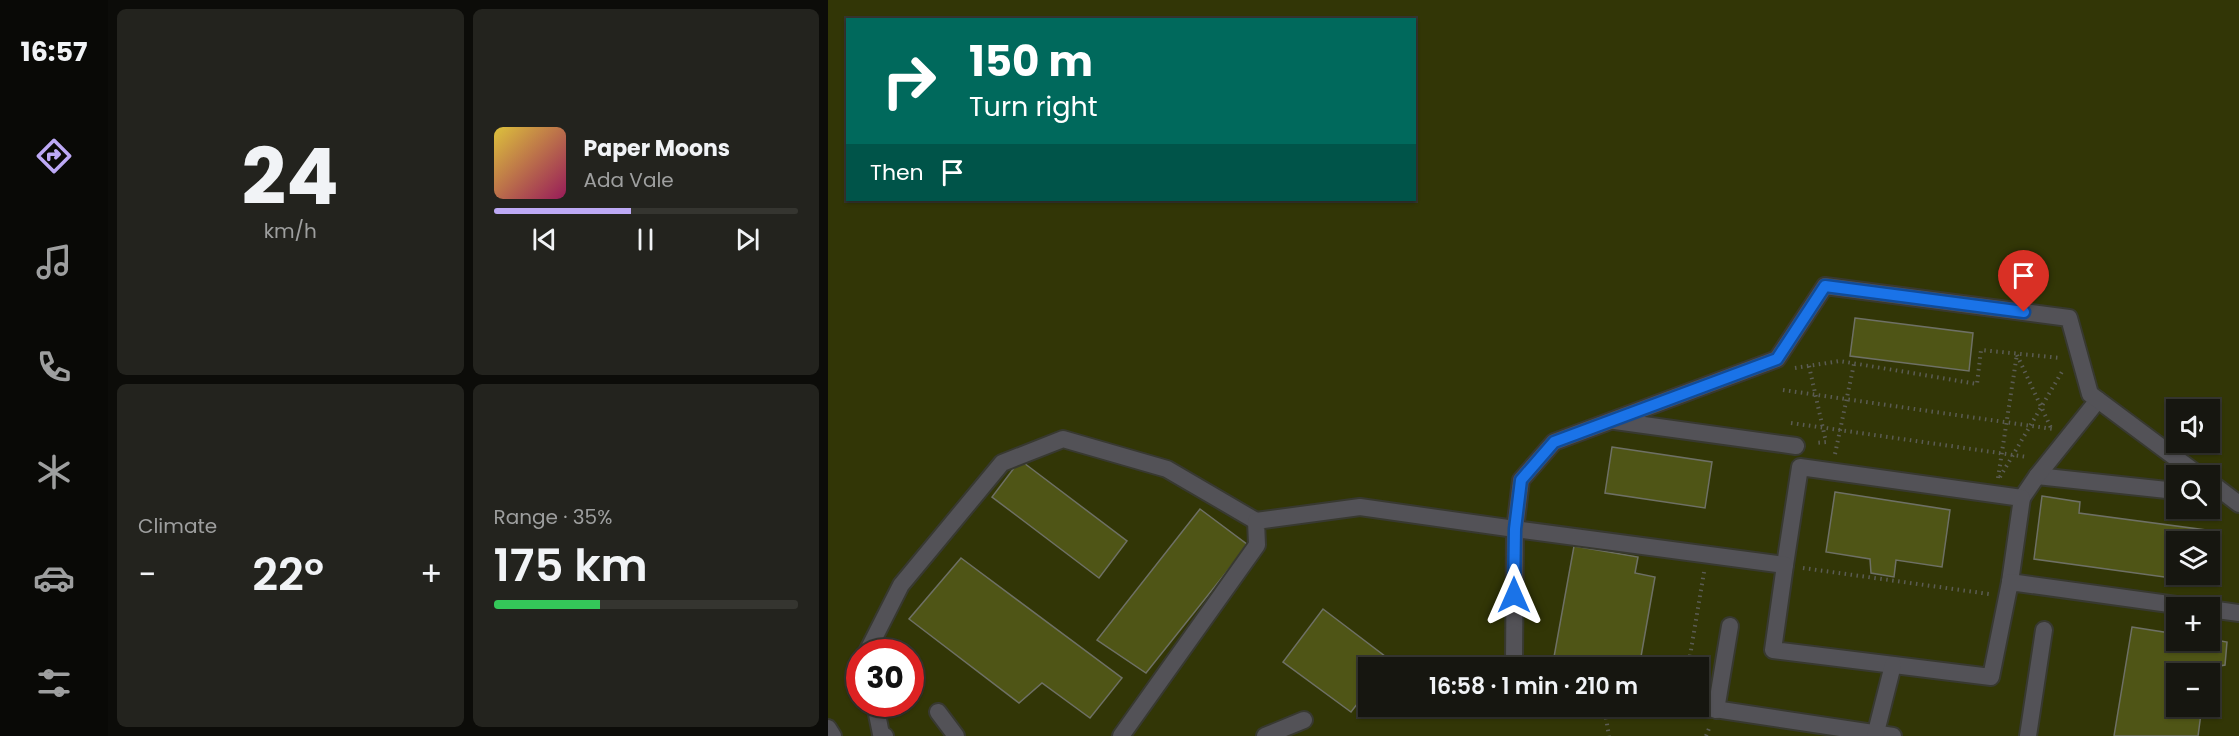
<!DOCTYPE html>
<meta charset="utf-8">
<style>
body{margin:0;font-family:Poppins,sans-serif;background:#23231e;color:#f1f3f6;height:100vh;display:flex;flex-direction:column;font-size:22px;white-space:nowrap}
*{box-sizing:border-box;margin:0}
p{font-size:20px;color:#9e9f9f}
.icon{flex:none;width:33px;height:33px;fill:none;stroke:currentColor;stroke-width:2;stroke-linecap:round;stroke-linejoin:round}
.map{position:relative;flex:1;overflow:hidden}
.sheet{display:flex;flex-direction:column;gap:9px;padding:9px;background:#0c0c09;width:720px}
.sheet>*{flex:none}
.guide{position:absolute;left:18px;top:18px;width:570px;height:183px;border-radius:0px;box-shadow:0 2px 4px #0004,0 0 0 2px #353530;background:#00695c;color:#fff;overflow:hidden}
.fabs{position:absolute;left:1338px;top:399px;display:grid;gap:12px}
.fabs a{display:grid;place-items:center;width:54px;height:54px;border-radius:0px;background:#161610;box-shadow:0 2px 4px #0004,0 0 0 2px #353530;font-size:30px}
.speed{position:absolute;left:18px;top:639px;display:flex;gap:12px;font-size:30px;font-weight:700;text-align:center}
.speed>*{display:grid;place-content:center;width:78px;height:78px;border-radius:50%;background:#161610;box-shadow:0 2px 4px #0004,0 0 0 2px #353530;line-height:1}
.speed .limit{border:9px solid #d22;background:#fff;color:#111}
.pin{position:absolute;display:grid;place-items:center;width:51px;height:51px;color:#fff;margin:-62px -26px;border-radius:50% 50% 50% 0;rotate:-45deg;box-shadow:0 0 6px #0007}
.pin .icon{rotate:45deg}
.me{position:absolute;width:66px;margin:-33px;rotate:0deg;stroke-linejoin:round;filter:drop-shadow(0 0 4px #0008)}
.turn{display:flex;align-items:center;gap:21px;height:126px;padding:0 24px;font-size:27px}
.turn .icon{width:78px;height:78px;stroke-width:2.5}
.turn b{display:block;font-size:42px;line-height:51px}
.then{display:flex;align-items:center;height:57px;padding:0 24px;background:#0003;gap:12px;font-size:22px}
.big{font-size:45px;font-weight:600;line-height:1.1}
.sheet .widget{flex:1;display:flex;flex-direction:column;justify-content:center;gap:9px;min-width:0;padding:0 21px;border-radius:9px;background:#23231e}
.sheet .dial{align-items:center;gap:0}
.dial b{font-size:78px;line-height:1}
.song{display:flex;align-items:center;gap:18px}
.cover{width:72px;height:72px;border-radius:9px;background:linear-gradient(135deg,hsl(50 70% 55%),hsl(330 70% 35%))}
.played{height:6px;border-radius:3px;background:linear-gradient(90deg,#bda9f5 45%,#353530 45%)}
.keys{display:flex;justify-content:space-around;direction:ltr}
.heat{display:flex;justify-content:space-between;align-items:center;font-size:33px;direction:ltr}
.charge{height:9px;border-radius:4px;background:linear-gradient(90deg,#34c759 35%,#353530 0)}
.sheet .tiles{flex:1;display:grid;gap:9px;grid-template-columns:repeat(2,1fr)}
.trip{position:absolute;left:530px;top:657px;width:351px;height:60px;border-radius:0px;background:#161610;box-shadow:0 2px 4px #0004,0 0 0 2px #353530;font-weight:600;line-height:60px;text-align:center}
main{display:flex;flex:1;min-height:0}
.tab-bar{display:flex;flex-direction:column;width:108px;justify-content:space-around;align-items:center;background:#090906;color:#9e9f9f}
.tab-bar .icon{width:42px;height:42px}
.tab-bar .current{color:#bda9f5}
.tab-bar b{font-size:27px;color:#f1f3f6}
.map>svg:first-child{display:block}
.green{fill:#323606;fill-rule:evenodd}
.building{fill:#4f5516;stroke:#6e7065;stroke-width:1.5;fill-rule:evenodd}
.lines{fill:none;stroke-linecap:round;stroke-linejoin:round}
.minor-casing{stroke:#383930;stroke-width:20}
.path{stroke:#5b5c54;stroke-width:4;stroke-dasharray:1.5 4.5;stroke-linecap:butt}
.minor{stroke:#535257;stroke-width:16}
.route-casing{stroke:#114b97;stroke-width:15}
.route{stroke:#1a73e8;stroke-width:10}
</style>
<main>
<nav class="tab-bar">
<b>16:57</b>
<svg class="icon current" aria-label="directions" viewBox="0 0 24 24"><path d="M12 3l9 9-9 9-9-9zM9 14v-3h6M13 9l2 2-2 2"/></svg>
<svg class="icon" aria-label="music" viewBox="0 0 24 24"><path d="M9 18V5l10-2v13"/><circle cx="6" cy="18" r="3"/><circle cx="16" cy="16" r="3"/></svg>
<svg class="icon" aria-label="phone" viewBox="0 0 24 24"><path d="M5 4h4l2 5-3 2q2 4 5 5l2-3 5 2v4C11 20 4 13 5 4z"/></svg>
<svg class="icon" aria-label="climate" viewBox="0 0 24 24"><path d="M12 3v18M4 7l16 10M4 17L20 7"/></svg>
<svg class="icon" aria-label="car" viewBox="0 0 24 24"><path d="M5 17H2v-5l4-1 3-4h7l3 4 3 1v5h-3M9 17h6M6 11h13"/><circle cx="7" cy="17" r="2"/><circle cx="17" cy="17" r="2"/></svg>
<svg class="icon" aria-label="filters" viewBox="0 0 24 24"><path d="M4 7h16M4 17h16"/><circle cx="9" cy="7" r="2"/><circle cx="15" cy="17" r="2"/></svg>
</nav>
<section class="sheet">
<div class="tiles">
<div class="widget dial"><b>24</b><p>km/h</p></div>
<div class="widget">
<div class="song"><i class="cover"></i><div><b>Paper Moons</b><p>Ada Vale</p></div></div>
<div class="played"></div>
<div class="keys"><svg class="icon" aria-label="previous" viewBox="0 0 24 24"><path d="M18 5L8 12l10 7zM5 5v14"/></svg><svg class="icon" aria-label="pause" viewBox="0 0 24 24"><path d="M8 5v14M16 5v14"/></svg><svg class="icon" aria-label="next" viewBox="0 0 24 24"><path d="M6 5l10 7-10 7zM19 5v14"/></svg></div>
</div>
<div class="widget"><p>Climate</p>
<div class="heat"><a>−</a><b class="big">22°</b><a>+</a></div>
</div>
<div class="widget"><p>Range · 35%</p><b class="big">175 km</b><div class="charge"></div></div>
</div>
</section>
<div class="map">
<svg width="1411" height="736" viewBox="0 0 1411 736">
<rect width="100%" height="100%" fill="#1d1e15"/>
<path class="green" d="M0 0H1411V736H0ZM20 20H586V200H20ZM1348 410H1382V442H1348ZM1348 476H1382V508H1348ZM1348 542H1382V574H1348ZM1348 608H1382V640H1348ZM32 652H82V704H32ZM540 668H870V706H540ZM1348 674H1382V706H1348Z"/>
<g class="building">
<path d="M1027 318 1145 333 1141 371 1022 356Z"/>
<path d="M784 447 884 462 877 508 777 493Z"/>
<path d="M192 460 299 541 271 578 164 497Z"/>
<path d="M1007 492 1122 510 1114 567 1068 560 1066 577 1043 573 1042 559 998 552Z"/>
<path d="M1214 496 1252 502 1251 513 1393 532 1387 584 1206 559ZM1348 542H1382V574H1348Z"/>
<path d="M372 509 420 545 318 673 269 640Z"/>
<path d="M746 546 810 557 807 573 827 577 811 668H724Z"/>
<path d="M133 558 294 678 262 718 214 683 191 703 81 619Z"/>
<path d="M495 609 562 660 557 668H540V690L523 712 455 662Z"/>
<path d="M1304 627 1348 634V640L1382 639 1399 642 1397 665 1380 668V674H1348V706H1374L1370 736H1286Z"/>
</g>
<g class="lines">
<defs>
<g id="minor">
<path d="M787 421 968 446"/>
<path d="M1209 476 1348 491"/>
<path d="M1382 482 1411 504"/>
<path d="M1194 498 1209 476 1270 400"/>
<path d="M957 565 972 467 1194 498 1182 582"/>
<path d="M1382 609 1411 613"/>
<path d="M39 652 73 585 174 463 235 439 339 469 428 521"/>
<path d="M690 668 686 661 687 529 957 565 945 650 1163 677 1182 582 1370 608"/>
<path d="M47 704 53 734 57 736"/>
<path d="M867 706 1065 736"/>
<path d="M888 710 902 626"/>
<path d="M110 712 128 736"/>
<path d="M0 728 5 736"/>
<path d="M293 736 429 545 428 521 532 507 687 529 693 480 726 442 949 359 997 286 1241 318 1262 394 1372 476"/>
<path d="M437 736 476 720"/>
<path d="M1047 736 1065 665"/>
<path d="M1200 736 1216 630"/>
</g>
</defs>
<use href="#minor" class="minor-casing"/>
<g class="path">
<path d="M1189 355 1224 430"/>
<path d="M981 366 998 442 986 443"/>
<path d="M967 368 1012 361 1149 384 1153 350 1233 358"/>
<path d="M955 390 1225 429"/>
<path d="M963 423 1199 457"/>
<path d="M1007 454 1026 364"/>
<path d="M1172 477 1235 370"/>
<path d="M1170 478 1189 354"/>
<path d="M975 568 1161 594"/>
<path d="M860 668 876 572"/>
<path d="M776 706 781 736"/>
<path d="M878 736 882 726"/>
</g>
<use href="#minor" class="minor"/>
</g>
<g class="lines">
<defs>
<path id="route" d="M686 595 687 529 693 480 726 442 949 359 997 286 1196 312"/>
</defs>
<use href="#route" class="route-casing"/>
<use href="#route" class="route"/>
</g>
</svg>
<div class="fabs">
<a><svg class="icon" aria-label="sound" viewBox="0 0 24 24"><path d="M4 9h4l5-4v14l-5-4H4zM17 9q2 3 0 6"/></svg></a>
<a><svg class="icon" aria-label="search" viewBox="0 0 24 24"><circle cx="10" cy="10" r="6"/><path d="M15 15l6 6"/></svg></a>
<a><svg class="icon" aria-label="layers" viewBox="0 0 24 24"><path d="M12 4l9 5-9 5-9-5zM3 14l9 5 9-5"/></svg></a>
<a>+</a>
<a>−</a>
</div>
<div class="speed"><div class="limit">30</div></div>
<div class="pin" style="left:1196px;top:312px;background:#d93025"><svg class="icon" aria-label="arrive" viewBox="0 0 24 24"><path d="M6 21V4h12l-3 4 3 4H6"/></svg></div>
<svg class="me" style="left:686px;top:595px" viewBox="-20 -20 40 40"><path d="M0-17L14 15 0 8-14 15z" fill="#1a73e8" stroke="#fff" stroke-width="4"/></svg>
<div class="trip">16:58 · 1 min · 210 m</div>
<div class="guide">
<div class="turn"><svg class="icon" aria-label="right" viewBox="0 0 24 24"><path d="M7 20v-9h11M14 6l5 5-5 5"/></svg><div><b>150 m</b>Turn right</div></div>
<div class="then">Then<svg class="icon" aria-label="arrive" viewBox="0 0 24 24"><path d="M6 21V4h12l-3 4 3 4H6"/></svg></div>
</div>
</div>
</main>
